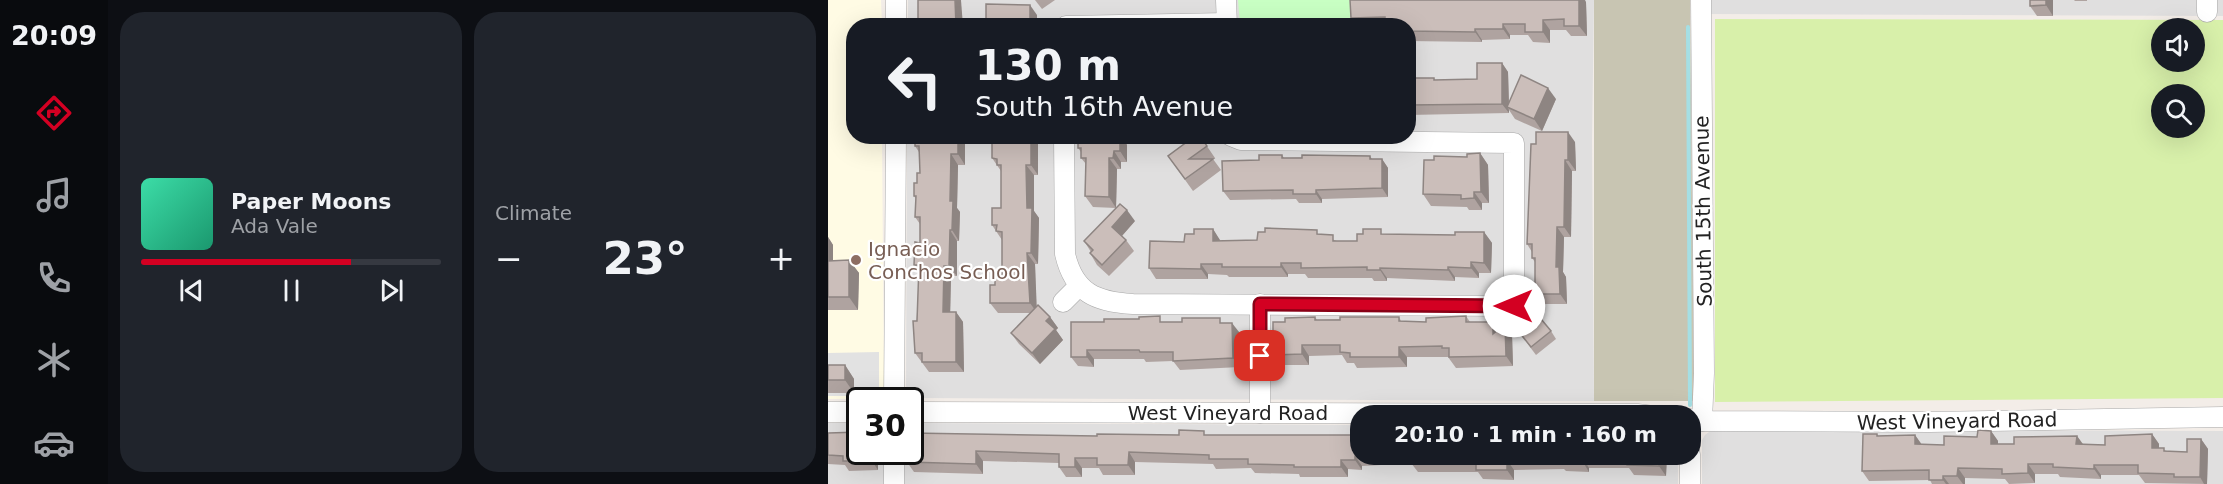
<!DOCTYPE html>
<meta charset="utf-8">
<style>
body{margin:0;font-family:"DejaVu Sans",sans-serif;background:#20242c;color:#f1f3f6;height:100vh;display:flex;flex-direction:column;font-size:22px;white-space:nowrap}
*{box-sizing:border-box;margin:0}
p{font-size:20px;color:#9ea1a6}
.icon{flex:none;width:33px;height:33px;fill:none;stroke:currentColor;stroke-width:2;stroke-linecap:round;stroke-linejoin:round}
.map{position:relative;flex:1;overflow:hidden}
.side{display:flex;flex-direction:column;gap:12px;padding:12px;background:#0d0f14;width:720px}
.side>*{flex:none}
.top-card{position:absolute;left:18px;top:18px;width:570px;height:126px;border-radius:24px;box-shadow:0 6px 24px #0002;background:#171b24;color:#f1f3f6;overflow:hidden}
.controls{position:absolute;left:1323px;top:18px;display:grid;gap:12px}
.controls a{display:grid;place-items:center;width:54px;height:54px;border-radius:50%;background:#171b24;box-shadow:0 6px 24px #0002;font-size:30px}
.speed{position:absolute;left:18px;top:387px;display:flex;gap:12px;font-size:30px;font-weight:700;text-align:center}
.speed>*{display:grid;place-content:center;width:78px;height:78px;border-radius:50%;background:#171b24;box-shadow:0 6px 24px #0002;line-height:1}
.speed .limit{border:3px solid #111;border-radius:9px;background:#fff;color:#111}
.pin{position:absolute;display:grid;place-items:center;width:51px;height:51px;color:#fff;margin:-26px;border-radius:12px;box-shadow:0 3px 9px #0006}
.me{position:absolute;width:66px;margin:-33px;rotate:270deg;stroke-linejoin:round;filter:drop-shadow(0 0 4px #0008)}
.turn{display:flex;align-items:center;gap:21px;height:126px;padding:0 30px;font-size:27px}
.turn .icon{width:78px;height:78px;stroke-width:2.5}
.turn b{display:block;font-size:42px;line-height:51px}
.big{font-size:45px;font-weight:800;line-height:1.1}
.side .widget{flex:1;display:flex;flex-direction:column;justify-content:center;gap:9px;min-width:0;padding:0 21px;border-radius:24px;background:#20242c}
.song{display:flex;align-items:center;gap:18px}
.cover{width:72px;height:72px;border-radius:9px;background:linear-gradient(135deg,hsl(160 70% 55%),hsl(160 70% 35%))}
.played{height:6px;border-radius:3px;background:linear-gradient(90deg,#d30022 70%,#363941 70%)}
.keys{display:flex;justify-content:space-around;direction:ltr}
.heat{display:flex;justify-content:space-between;align-items:center;font-size:33px;direction:ltr}
.side .tiles{flex:1;display:grid;gap:12px;grid-template-columns:repeat(2,1fr)}
.trip{position:absolute;left:522px;top:405px;width:351px;height:60px;border-radius:24px;background:#171b24;box-shadow:0 6px 24px #0002;font-weight:800;line-height:60px;text-align:center}
main{display:flex;flex:1;min-height:0}
.tabs{display:flex;flex-direction:column;width:108px;justify-content:space-around;align-items:center;background:#090b0e;color:#9ea1a6}
.tabs .icon{width:42px;height:42px}
.tabs .current{color:#d30022}
.tabs b{font-size:27px;color:#f1f3f6}
.map>svg:first-child{display:block}
.residential{fill:#e0dfdf}
.education{fill:#fffbe4}
.construction{fill:#c8c5b2}
.grass{fill:#d8f0aa;fill-rule:evenodd}
.park{fill:#c8ffc3}
.parking{fill:#e2e2e2}
.lines{fill:none;stroke-linecap:round;stroke-linejoin:round}
.stream{stroke:#a5dfe4;stroke-width:4}
.minor-casing{stroke:#a9a9a9;stroke-width:21}
.minor{stroke:#fff;stroke-width:20}
.wall{fill:#afa3a0}
.shaded-wall{fill:#8e8582}
.building{fill:#cbbeba;stroke:#8e8582;stroke-width:1.5}
.route-casing{stroke:#890016;stroke-width:15}
.route{stroke:#d30022;stroke-width:10}
.education-dot{fill:#8d6e63;stroke:#fff;stroke-width:2}
.labels{text-anchor:middle;stroke-width:4.5;stroke-linejoin:round;paint-order:stroke}
.street-label{font-size:20px;fill:#222;stroke:#fff}
.education-label{font-size:20px;fill:#785e54;stroke:#fff;text-anchor:start}
</style>
<main>
<nav class="tabs">
<b>20:09</b>
<svg class="icon current" aria-label="directions" viewBox="0 0 24 24"><path d="M12 3l9 9-9 9-9-9zM9 14v-3h6M13 9l2 2-2 2"/></svg>
<svg class="icon" aria-label="music" viewBox="0 0 24 24"><path d="M9 18V5l10-2v13"/><circle cx="6" cy="18" r="3"/><circle cx="16" cy="16" r="3"/></svg>
<svg class="icon" aria-label="phone" viewBox="0 0 24 24"><path d="M5 4h4l2 5-3 2q2 4 5 5l2-3 5 2v4C11 20 4 13 5 4z"/></svg>
<svg class="icon" aria-label="climate" viewBox="0 0 24 24"><path d="M12 3v18M4 7l16 10M4 17L20 7"/></svg>
<svg class="icon" aria-label="car" viewBox="0 0 24 24"><path d="M5 17H2v-5l4-1 3-4h7l3 4 3 1v5h-3M9 17h6M6 11h13"/><circle cx="7" cy="17" r="2"/><circle cx="17" cy="17" r="2"/></svg>
</nav>
<section class="side">
<div class="tiles">
<div class="widget">
<div class="song"><i class="cover"></i><div><b>Paper Moons</b><p>Ada Vale</p></div></div>
<div class="played"></div>
<div class="keys"><svg class="icon" aria-label="previous" viewBox="0 0 24 24"><path d="M18 5L8 12l10 7zM5 5v14"/></svg><svg class="icon" aria-label="pause" viewBox="0 0 24 24"><path d="M8 5v14M16 5v14"/></svg><svg class="icon" aria-label="next" viewBox="0 0 24 24"><path d="M6 5l10 7-10 7zM19 5v14"/></svg></div>
</div>
<div class="widget"><p>Climate</p>
<div class="heat"><a>−</a><b class="big">23°</b><a>+</a></div>
</div>
</div>
</section>
<div class="map">
<svg width="1395" height="484" viewBox="0 0 1395 484">
<rect width="100%" height="100%" fill="#f3ede8"/>
<g class="residential">
<path d="M80 0H766L764 141 766 401 85 398 80 394 78 386 79 137 580 136V26L80 25Z"/>
<path d="M877 0H1395V16L877 14Z"/>
<path d="M0 423H31L32 452H82L83 423 532 425V454L850 455V484H0Z"/>
<path d="M885 429 1395 431V484H874V440L877 435Z"/>
</g>
<path class="education" d="M0 0H53L54 25 26 26V136L54 137 56 390 54 396 48 399H0Z"/>
<path class="construction" d="M766 0H862L866 401H766Z"/>
<path class="grass" d="M887 19 1395 20V398L887 402ZM1334 28H1366V62H1334ZM1334 94H1366V128H1334Z"/>
<path class="park" d="M410 0H525L521 26 412 25Z"/>
<path class="parking" d="M51 352V396H0V353Z"/>
<g class="lines">
<path class="stream" d="M860 27 862 405"/>
<defs>
<g id="minor">
<path d="M68 0V26"/>
<path d="M398 0 399 26"/>
<path d="M873 0 876 373 874 421"/>
<path d="M1379 0V12"/>
<path d="M238 26 399 23"/>
<path d="M236 136 237 254C246 293 268 302 305 304L686 306V143L413 140 403 136"/>
<path d="M235 302 251 286"/>
<path d="M432 304V413"/>
<path d="M66 400 68 136"/>
<path d="M0 412H32"/>
<path d="M82 412 809 414 825 416"/>
<path d="M862 419 874 421 1102 422 1395 417"/>
<path d="M862 454V484"/>
<path d="M66 484V452"/>
</g>
</defs>
<use href="#minor" class="minor-casing"/>
<use href="#minor" class="minor"/>
</g>
<g class="wall">
<path d="M207 0H227L214 9Z"/>
<path d="M1202 0H1225V16H1209L1202 6Z"/>
<path d="M1246 0H1259V1H1247Z"/>
<path d="M758 2 759 36H743L738 30H722V43L705 42 700 35H682V39L654 40V42L580 41V26H528L523 18Z"/>
<path d="M674 63 680 72 681 103 728 99 714 131 687 119 681 110V113L580 115V75L582 78H606L607 80 649 79Z"/>
<path d="M210 136V175H206V211L211 218 210 264H207L208 306 222 317 230 328 228 330 235 340 212 364 191 344 183 333 202 313H170L162 303 167 285 174 275V240L164 225 173 208V171L164 158Z"/>
<path d="M297 136V142L299 145V162H293V169H289L288 208 265 207 257 196 258 164 253 158V152L250 148Z"/>
<path d="M330 136H359V138H331Z"/>
<path d="M372 136 387 158 385 159 393 170 365 191 340 156Z"/>
<path d="M135 139 137 142V165H130L129 208 132 212 131 241H129V276H123L122 312H128L135 322 136 372H101L87 353 91 272 86 265 92 243V224L87 217 88 199 86 196 92 173 91 152 87 146Z"/>
<path d="M747 142 748 171H744L743 237H736L735 272 738 277 739 304H714L707 294V262L704 258V252L699 244 703 144Z"/>
<path d="M652 153 660 165 661 203H654V210H641L639 207 603 206 595 194 606 160 639 157Z"/>
<path d="M454 155 456 158 542 156 544 159H554L560 168V197L494 199V203H471L468 199 402 200 395 191Z"/>
<path d="M307 221 294 236 298 240 306 251 281 276 269 265 262 253 263 252 256 241Z"/>
<path d="M385 229 392 241 429 240 492 235 509 241H529L556 234 627 235 656 232 664 243 663 273H651V278L627 277V281L559 278V281H546L544 278H480L477 274H460V277H401L399 275 380 274V279H328L321 268 366 234Z"/>
<path d="M0 237 5 245V260H21L31 273 30 310H0Z"/>
<path d="M638 316 642 322 684 335 685 366 628 368 620 357H579V367L529 368 526 363H519L514 355 481 356V365H453L445 355 457 322 487 317 489 320 571 317 573 321 598 322Z"/>
<path d="M243 322H335L396 323 411 332 412 367 352 370 345 361 318 362 316 359H266V367L250 366 243 357Z"/>
<path d="M684 323 723 331 728 339 708 355Z"/>
<path d="M0 365H17L26 379V393H0Z"/>
<path d="M1163 431 1170 441V444H1186L1249 436 1255 444 1277 445 1324 434 1331 444V448L1339 451 1359 452 1373 439 1380 449 1379 484 1317 483 1311 475H1273V479L1232 477 1230 474H1207V483L1181 484 1177 479 1137 478V484H1104L1102 480 1041 481 1034 471 1049 434 1050 436 1087 435 1094 445H1116L1149 437Z"/>
<path d="M0 433 50 452V470L21 471 17 465 0 464Z"/>
<path d="M379 435 532 454H571L572 464 534 466V470L520 469V477H472L471 474 427 473 423 468 388 469 385 464 307 462V475H275L271 468H254V477H238L231 467V463L155 461V474L86 472 79 462 80 452 269 436Z"/>
<path d="M584 454H839L838 476 806 475 801 468H761V472L738 471 736 469 686 470V480L655 479 650 472H590L583 463Z"/>
</g>
<g class="shaded-wall">
<path d="M127 0H133L135 26 128 25Z"/>
<path d="M751 0H757L758 2 759 36 751 26Z"/>
<path d="M1218 0H1225V16L1218 5Z"/>
<path d="M202 5 209 15V26H202Z"/>
<path d="M715 20 722 30V43L715 32Z"/>
<path d="M675 24 682 35V39L675 29Z"/>
<path d="M647 29 654 40V42L647 32Z"/>
<path d="M674 63 680 72 681 108 679 107 681 110V113L674 104Z"/>
<path d="M720 88 728 99 714 131 706 119Z"/>
<path d="M740 132 747 142 748 171 740 160Z"/>
<path d="M130 136H135V139L137 142V165L130 154Z"/>
<path d="M203 136H210V175L203 165Z"/>
<path d="M291 136H297V142L299 145V162L292 151Z"/>
<path d="M286 151 293 162V169L285 158Z"/>
<path d="M652 153 660 165 661 203 653 192Z"/>
<path d="M123 154 130 165 129 208 132 212 131 241 124 230 122 201Z"/>
<path d="M281 158 289 169 288 208 281 197Z"/>
<path d="M554 159 560 168V197L554 188Z"/>
<path d="M737 160 744 171 743 237 736 227Z"/>
<path d="M198 165 206 175V211L211 218 210 264 203 253 199 208Z"/>
<path d="M488 190 494 199V203L488 194Z"/>
<path d="M646 192 654 203V210L646 198Z"/>
<path d="M299 210 307 221 292 238 284 227Z"/>
<path d="M729 227 736 237 735 272 738 277 739 304 732 294 728 267Z"/>
<path d="M385 229 392 240V251L385 241Z"/>
<path d="M122 230 129 241V276L121 266Z"/>
<path d="M656 232 664 243 663 273 656 263Z"/>
<path d="M0 237 5 245V274L0 267Z"/>
<path d="M199 253 207 264 209 313 202 303Z"/>
<path d="M21 260 31 273 30 310 21 297Z"/>
<path d="M643 262 651 273V278L643 268Z"/>
<path d="M453 263 460 274V277L453 267Z"/>
<path d="M373 264 380 274V279L373 269Z"/>
<path d="M116 266 123 276 122 322 115 312Z"/>
<path d="M620 267 627 277V281L620 270Z"/>
<path d="M552 268 559 278V281L552 270Z"/>
<path d="M128 312 135 322 136 372 128 362Z"/>
<path d="M222 317 230 328 228 330 235 340 212 364 204 353 218 321Z"/>
<path d="M665 322 672 332 665 334Z"/>
<path d="M404 323 411 332 412 367 405 358Z"/>
<path d="M677 324 684 335 685 366 678 356Z"/>
<path d="M474 345 481 356V365L474 354Z"/>
<path d="M571 347 579 357V367L571 357Z"/>
<path d="M259 350 266 359V367L259 357Z"/>
<path d="M17 365 26 379V393L17 380Z"/>
<path d="M1163 431 1170 441V454L1163 444Z"/>
<path d="M1324 434 1331 444V458L1324 448Z"/>
<path d="M1087 435 1094 445 1087 444Z"/>
<path d="M1249 436 1256 446 1248 444Z"/>
<path d="M1373 439 1380 449 1379 484H1376L1372 477Z"/>
<path d="M148 451 155 461V474L148 464Z"/>
<path d="M43 452H50V470L44 461Z"/>
<path d="M301 452 307 462V475L300 465Z"/>
<path d="M571 454 572 464 565 455Z"/>
<path d="M832 454H839L838 476 831 466Z"/>
<path d="M527 456 534 466V470L527 460Z"/>
<path d="M247 458 254 468V477L247 467Z"/>
<path d="M755 458 761 468V472L755 462Z"/>
<path d="M513 460 520 469V477L513 467Z"/>
<path d="M679 460 686 470V480L679 470Z"/>
<path d="M1200 464 1207 474V483L1200 473Z"/>
<path d="M1266 465 1273 475V479L1266 469Z"/>
<path d="M1130 468 1137 478V484H1135L1129 476Z"/>
<path d="M1115 476 1121 484H1118L1115 480Z"/>
</g>
<g class="building">
<path d="M90 0H127L128 25 90 26Z"/>
<path d="M522 0H751V26H736V19L715 20V32H697V24H675V29H647V32L580 31V26H557V17L523 18Z"/>
<path d="M1202 0H1218V5L1202 6Z"/>
<path d="M158 4 202 5V26H158Z"/>
<path d="M649 63H674V104L580 105V78H606V80L649 79Z"/>
<path d="M693 75 720 88 706 119 679 107Z"/>
<path d="M708 132H740V160H737L736 227H729L728 267H731L732 294H707V258H704V244H699L703 144H708Z"/>
<path d="M87 136H130V154H123L122 201H125L124 230H122L121 266H116L115 312H128V362H94V353H87L85 321H89L91 265H86L87 242 92 243V217H87L88 196H86V183H89V173H92L91 146H87Z"/>
<path d="M164 136H203V165H198L199 208H204L203 253H199L202 303H162V285H167V274L174 275V232L168 231 169 225H164V208H173V165H169V159L164 158Z"/>
<path d="M250 136H292V151H286L285 158H281V197L257 196 258 158H253V148H250Z"/>
<path d="M367 136H372L379 146 361 159H385L357 179 340 156Z"/>
<path d="M652 153 653 192H646V198L633 199V195L595 194 596 160H606V156L639 157V154Z"/>
<path d="M431 155H454V158H474V155L542 156V159H554V188L488 190V194H465V190L395 191 394 161 431 160Z"/>
<path d="M292 204 299 210 284 227 298 240 274 265 262 253 265 250 256 241Z"/>
<path d="M437 228 489 230V234L505 235V241H529V234H535V229H553V234L627 235V232H656V263L643 262V268L620 267V270L552 268V270H539V267L473 268V263H453V267H394V264H373V269L321 268 322 241 356 242 357 234H366V229H385V241L429 240 430 232H437Z"/>
<path d="M21 260V297H0V261Z"/>
<path d="M210 305 222 317 218 321 227 329 204 353 183 333Z"/>
<path d="M703 307 723 331 703 347 684 323Z"/>
<path d="M332 316V322H354V318H392V323H404L405 358 345 361V352H312L311 350H259V357H243V322H276V319H311V317Z"/>
<path d="M638 316V322H665V334L677 324 678 356 621 357V348H614V346L571 347V357H522V353L512 352V345H474V354L445 355V322H457V318L487 317V320H512V317H571V321L598 322V318Z"/>
<rect x="0" y="365" width="17" height="15"/>
<path d="M351 430 376 431V435H532V454L565 455 527 456V460H513V467H466V465L420 464V459H381V455L301 452 300 465H269V458H247V467H231V454L148 451V464L79 462 80 452H82V433L269 436V434L351 435Z"/>
<path d="M1150 430 1163 431V444H1186V437L1249 436 1248 444 1277 445V436L1324 434V448H1336V451L1359 452V439H1373L1372 477H1346V474L1310 473V465H1266V469L1225 467V464H1200V473L1174 474V469L1130 468 1129 476H1115V480H1101V470L1034 471 1035 434H1049V436L1087 435V444L1116 445V436L1149 437Z"/>
<path d="M32 432V452H43L44 461H15V456L0 455V433Z"/>
<path d="M584 454H832L831 466 799 465V458H755V462H731L732 459 679 460V470H648V463H583Z"/>
</g>
<g class="lines">
<defs>
<path id="route" d="M432 356V304L686 306"/>
</defs>
<use href="#route" class="route-casing"/>
<use href="#route" class="route"/>
</g>
<circle class="education-dot" cx="28" cy="260" r="6"/>
<g class="labels">
<g class="street-label">
<text transform="translate(875 211) rotate(-91)" y="7">South 15th Avenue</text>
<text x="400" y="420">West Vineyard Road</text>
<text transform="translate(1129 421) rotate(-1)" y="7">West Vineyard Road</text>
</g>
<g class="education-label">
<text x="40" y="256">Ignacio<tspan x="40" dy="23">Conchos School</tspan></text>
</g>
</g>
</svg>
<div class="controls">
<a><svg class="icon" aria-label="sound" viewBox="0 0 24 24"><path d="M4 9h4l5-4v14l-5-4H4zM17 9q2 3 0 6"/></svg></a>
<a><svg class="icon" aria-label="search" viewBox="0 0 24 24"><circle cx="10" cy="10" r="6"/><path d="M15 15l6 6"/></svg></a>
</div>
<div class="speed"><div class="limit">30</div></div>
<div class="pin" style="left:432px;top:356px;background:#d93025"><svg class="icon" aria-label="arrive" viewBox="0 0 24 24"><path d="M6 21V4h12l-3 4 3 4H6"/></svg></div>
<svg class="me" style="left:686px;top:306px" viewBox="-20 -20 40 40"><circle r="19" fill="#fff"/><path d="M0-13L10 11 0 6-10 11z" fill="#d30022"/></svg>
<div class="trip">20:10 · 1 min · 160 m</div>
<div class="top-card">
<div class="turn"><svg class="icon" aria-label="left" viewBox="0 0 24 24"><path d="M17 20v-9H6M10 6l-5 5 5 5"/></svg><div><b>130 m</b>South 16th Avenue</div></div>
</div>
</div>
</main>
